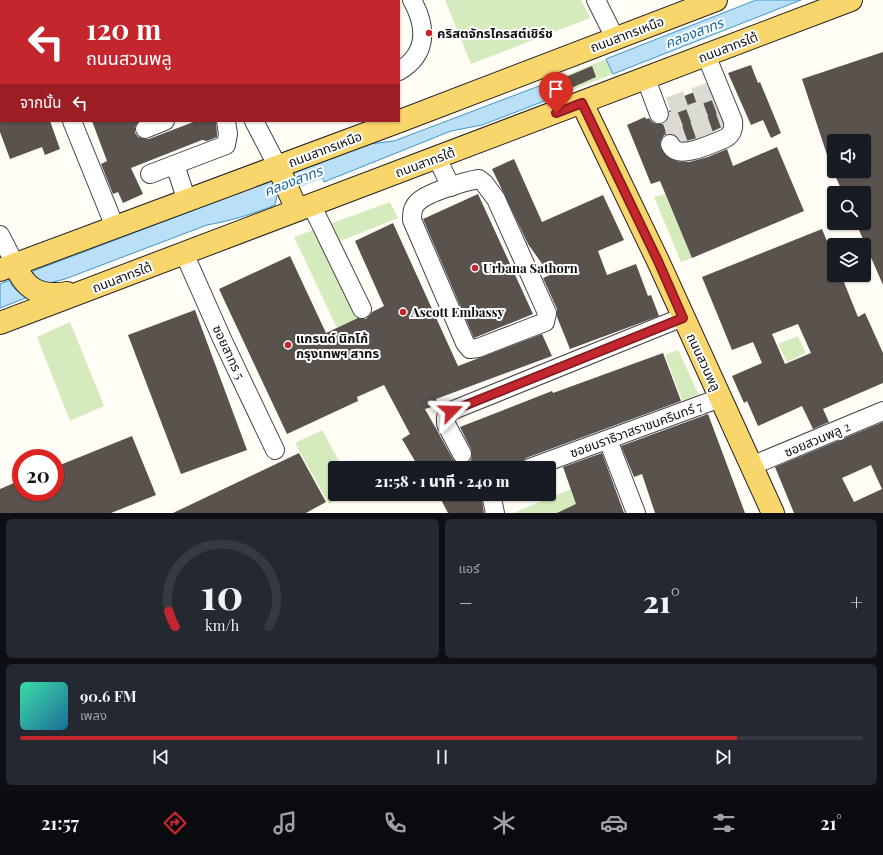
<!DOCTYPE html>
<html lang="th">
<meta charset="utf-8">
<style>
body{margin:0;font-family:"Playfair Display","Noto Sans Thai",serif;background:#242831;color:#f1f3f6;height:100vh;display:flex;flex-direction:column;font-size:15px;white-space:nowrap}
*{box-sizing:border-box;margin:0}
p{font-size:13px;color:#9ea1a6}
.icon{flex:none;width:22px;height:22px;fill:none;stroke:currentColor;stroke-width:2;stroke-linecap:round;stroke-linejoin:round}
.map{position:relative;height:513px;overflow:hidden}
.details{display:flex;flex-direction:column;gap:6px;padding:6px;background:#0d0f14;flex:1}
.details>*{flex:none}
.guide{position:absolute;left:0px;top:0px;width:400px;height:122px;box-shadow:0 1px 3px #0004;background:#c4262e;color:#fff;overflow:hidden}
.tools{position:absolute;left:827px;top:134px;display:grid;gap:8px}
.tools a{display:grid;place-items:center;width:44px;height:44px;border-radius:4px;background:#171b24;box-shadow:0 1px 3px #0004;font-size:20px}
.speed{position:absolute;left:12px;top:449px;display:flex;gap:8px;font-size:20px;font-weight:700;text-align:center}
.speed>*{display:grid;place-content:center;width:52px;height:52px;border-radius:50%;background:#171b24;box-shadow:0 1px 3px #0004;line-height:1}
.speed .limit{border:6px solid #d22;background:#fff;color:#111}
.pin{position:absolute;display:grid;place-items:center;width:34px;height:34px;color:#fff;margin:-41px -17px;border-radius:50% 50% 50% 0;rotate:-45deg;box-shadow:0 0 4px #0007}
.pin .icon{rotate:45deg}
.me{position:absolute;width:44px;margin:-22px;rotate:68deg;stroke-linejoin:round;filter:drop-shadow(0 0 3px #0008)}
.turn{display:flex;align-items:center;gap:14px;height:84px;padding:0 20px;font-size:18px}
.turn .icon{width:52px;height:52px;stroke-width:2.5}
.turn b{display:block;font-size:28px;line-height:34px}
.then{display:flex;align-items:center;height:38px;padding:0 20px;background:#0003;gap:8px;font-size:15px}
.big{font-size:30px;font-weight:800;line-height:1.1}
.details .card{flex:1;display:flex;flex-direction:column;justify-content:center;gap:6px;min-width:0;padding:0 14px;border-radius:6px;background:#242831}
.details .dial{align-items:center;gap:0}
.dial svg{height:104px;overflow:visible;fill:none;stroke:#363941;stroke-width:7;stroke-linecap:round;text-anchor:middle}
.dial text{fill:#f1f3f6;stroke:none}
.song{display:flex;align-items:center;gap:12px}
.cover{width:48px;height:48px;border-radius:6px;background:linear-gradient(135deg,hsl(160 70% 55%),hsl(200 70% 35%))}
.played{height:4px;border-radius:2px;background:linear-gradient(90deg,#c4262e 85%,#363941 85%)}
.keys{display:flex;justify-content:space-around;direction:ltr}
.heat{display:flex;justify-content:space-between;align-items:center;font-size:22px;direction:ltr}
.details .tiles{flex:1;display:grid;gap:6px;grid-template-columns:1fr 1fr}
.card:last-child{grid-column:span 2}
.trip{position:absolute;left:328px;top:461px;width:228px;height:40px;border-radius:4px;background:#171b24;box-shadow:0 1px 3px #0004;font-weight:800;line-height:40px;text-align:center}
.tabs{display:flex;height:64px;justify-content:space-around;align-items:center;background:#090b0e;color:#9ea1a6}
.tabs .icon{width:28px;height:28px}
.tabs .on{color:#c4262e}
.tabs b{font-size:18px;color:#f1f3f6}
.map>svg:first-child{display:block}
.green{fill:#d5ebbd}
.water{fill:#b9e0f7;stroke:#3f96cf}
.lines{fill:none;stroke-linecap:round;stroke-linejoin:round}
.canal{stroke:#b9e0f7;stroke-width:15}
.building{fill:#5a524d;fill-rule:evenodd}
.minor-tunnel{stroke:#dbdad3;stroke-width:18;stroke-dasharray:18 9;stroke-linecap:butt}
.minor-casing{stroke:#444;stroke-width:20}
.major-casing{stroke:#222;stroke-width:24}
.minor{stroke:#fff;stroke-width:18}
.major{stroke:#f9d66b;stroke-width:22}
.route-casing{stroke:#7f191e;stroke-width:10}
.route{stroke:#c4262e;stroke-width:7}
.poi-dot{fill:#c4262e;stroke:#fff;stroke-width:1.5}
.labels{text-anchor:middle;stroke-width:4;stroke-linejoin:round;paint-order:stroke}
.poi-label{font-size:13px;font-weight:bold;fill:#111;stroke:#fff;text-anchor:start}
.street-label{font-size:13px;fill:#111;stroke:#fff}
.water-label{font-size:14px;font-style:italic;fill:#1768a6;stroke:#fff}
</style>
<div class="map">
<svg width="883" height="513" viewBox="0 0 883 513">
<rect width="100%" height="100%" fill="#fffdf5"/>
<g class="green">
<path d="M445 0H581L590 18 471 64Z"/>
<path d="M606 59 613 74 555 97 547 83Z"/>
<path d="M665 194 692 258 681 262 654 197Z"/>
<path d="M390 202 398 218 325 247 359 318 337 328 294 237Z"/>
<path d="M70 322 104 406 70 421 37 337Z"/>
<path d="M798 336 806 353 787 362 778 344Z"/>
<path d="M678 350 701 399 684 405 665 355Z"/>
<path d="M322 430 343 468H335V494H347L329 504 295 443Z"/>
<path d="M571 489 579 513H513Z"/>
</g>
<g class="water">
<path d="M756 0H801L613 74 606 59Z"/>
<path d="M547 83 555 97 482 125 451 131 324 182 317 164 368 144 394 141Z"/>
<path d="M266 183 276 190 277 196 275 205C253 214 230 221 207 225L65 279 45 284 34 277 33 271Z"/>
<path d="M10 280C13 292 22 294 33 295L0 308V284Z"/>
</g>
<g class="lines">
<path class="canal" d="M255 196 339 164"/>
</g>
<g class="building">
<path d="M883 52V285L856 223H864V193H843L833 171H864V141H834V169L832 170 802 79Z"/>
<path d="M751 65 758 83 760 82 781 133 771 138 763 120 751 125 728 73Z"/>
<path d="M592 66 596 77 571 88 566 77Z"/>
<path d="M708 87 723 123 722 127 701 137 686 141 680 140 674 134H669L664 135 661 140 660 145 666 155 676 161 689 162 708 157 727 149 733 166 777 147 804 211 692 258 660 181 651 184 627 125 645 117 646 119 649 118 652 122 657 124H663L667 120 669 115V111L671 110 668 102Z"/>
<path d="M50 121 60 149 45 155 42 147 10 159 0 132V122Z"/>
<path d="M92 121H139L135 127V133L138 137 144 139H149L196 121 216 122 217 134V137L207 141 202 140 131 168 143 194 123 203 118 192 113 194 101 164 107 161Z"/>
<path d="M514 159 542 222 603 195 624 240 598 251 607 275 636 264 648 296 651 295 659 316 570 349 557 317V309L543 278 550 275 528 244 492 169Z"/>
<path d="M478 194 533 314 474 338 423 219Z"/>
<path d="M393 223 458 366 542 334 552 356 436 399 438 405 425 409 453 459 457 463 462 464 467 463 471 460 472 455 471 449 460 427 552 391 553 393 663 353 681 401 526 458 522 462 505 468H419L402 439 410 434 384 385 357 397 358 401 287 434 219 289 290 256 326 333 358 318 366 319 370 315 372 312 384 306 355 241Z"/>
<path d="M822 229 834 258V275H841L858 317 865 313 883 353V383L823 409 829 422 813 429 802 406 758 426 747 401 744 403 732 376 762 363 753 342 732 350 702 277ZM798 324 811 353 785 364 772 334Z"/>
<path d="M195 310 247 450 181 474 128 335Z"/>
<path d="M708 414 745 513H655L642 474 634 477 621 446Z"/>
<path d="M883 422V513H794L775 467ZM871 465 882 489 854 502 842 478Z"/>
<path d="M132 436 156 495 111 513H0V489L21 480V492H55V467Z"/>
<path d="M299 453 326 502 306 513H173Z"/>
<path d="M602 453 624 513H557L576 504 563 467Z"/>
<path d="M438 494H481L484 513H448Z"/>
</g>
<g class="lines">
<g class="minor-tunnel">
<path d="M669 106 711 91"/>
<path d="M663 124 716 104"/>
<path d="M668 140 722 121"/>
</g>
<defs>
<g id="minor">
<path d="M191 0 192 1"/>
<path d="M596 0 615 38"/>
<path d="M399 71C428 54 427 27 412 0"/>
<path d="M646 79 659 114"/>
<path d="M0 111H1"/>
<path d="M72 121 115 227"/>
<path d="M254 121 278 167"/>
<path d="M145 129 165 121"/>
<path d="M670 144C677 162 713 143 726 138 732 134 734 129 733 121L706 55"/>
<path d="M437 158 451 187"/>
<path d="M175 165 187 201"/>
<path d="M150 174 226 145 228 134 226 121"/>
<path d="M479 179 484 183 496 199 547 313 545 322 478 348 470 349 465 343 412 220C412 214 412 208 417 203 425 193 466 181 479 179Z"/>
<path d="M311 204 362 309"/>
<path d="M0 235 15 264"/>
<path d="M184 253 223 341 275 450"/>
<path d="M608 440 636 513"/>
<path d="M462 454 446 424V417L451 411 683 317"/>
<path d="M751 466 883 411"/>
<path d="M530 468 720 398"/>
<path d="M491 494 495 513"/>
</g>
<g id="major">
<path d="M582 103 658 261 773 513"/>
<path d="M278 167 297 210"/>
<path d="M15 264C25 290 40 297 67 293"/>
<path d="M0 270 400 121 716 0"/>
<path d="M0 323 851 0"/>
</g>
</defs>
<use href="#minor" class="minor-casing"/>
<use href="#major" class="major-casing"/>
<use href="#minor" class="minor"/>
<use href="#major" class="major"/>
</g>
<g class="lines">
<defs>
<path id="route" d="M451 411 683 318 658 261 582 103 556 113"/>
</defs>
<use href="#route" class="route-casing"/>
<use href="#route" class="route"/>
</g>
<g class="poi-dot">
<circle cx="429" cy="33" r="4"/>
<circle cx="475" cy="268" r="4"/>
<circle cx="403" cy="312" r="4"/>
<circle cx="288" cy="345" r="4"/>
</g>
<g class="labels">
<g class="poi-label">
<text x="437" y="38">คริสตจักรไครสต์เชิร์ช</text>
<text x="483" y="273">Urbana Sathorn</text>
<text x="411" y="317">Ascott Embassy</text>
<text x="296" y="343">แกรนด์ นิกโก้<tspan x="296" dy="15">กรุงเทพฯ สาทร</tspan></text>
</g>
<g class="street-label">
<text transform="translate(627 34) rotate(-21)" y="5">ถนนสาทรเหนือ</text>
<text transform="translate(728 47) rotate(-21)" y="5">ถนนสาทรใต้</text>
<text transform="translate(325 149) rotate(-21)" y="5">ถนนสาทรเหนือ</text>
<text transform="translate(425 162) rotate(-20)" y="5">ถนนสาทรใต้</text>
<text transform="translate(122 277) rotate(-21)" y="5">ถนนสาทรใต้</text>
<text transform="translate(229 352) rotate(65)" y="5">ซอยสาทร 5</text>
<text transform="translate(704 362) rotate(65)" y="5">ถนนสวนพลู</text>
<text transform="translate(636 429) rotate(-20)" y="5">ซอยนราธิวาสราชนครินทร์ 7</text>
<text transform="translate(817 439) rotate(-23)" y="5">ซอยสวนพลู 2</text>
</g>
<g class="water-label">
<text transform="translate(694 33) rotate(-21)" y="5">คลองสาทร</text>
<text transform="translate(293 181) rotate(-21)" y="5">คลองสาทร</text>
</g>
</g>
</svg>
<div class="tools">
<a><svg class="icon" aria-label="sound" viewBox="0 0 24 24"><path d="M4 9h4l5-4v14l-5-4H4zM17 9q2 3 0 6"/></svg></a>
<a><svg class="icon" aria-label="search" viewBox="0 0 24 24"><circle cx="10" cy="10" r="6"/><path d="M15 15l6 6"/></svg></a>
<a><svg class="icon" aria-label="layers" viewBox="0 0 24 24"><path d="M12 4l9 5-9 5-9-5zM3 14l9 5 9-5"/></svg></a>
</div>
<div class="speed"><div class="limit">20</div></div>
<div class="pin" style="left:556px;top:113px;background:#d93025"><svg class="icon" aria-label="arrive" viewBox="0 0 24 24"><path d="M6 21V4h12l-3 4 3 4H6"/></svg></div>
<svg class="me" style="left:451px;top:411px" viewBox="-20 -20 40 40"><path d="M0-17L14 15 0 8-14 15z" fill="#c4262e" stroke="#fff" stroke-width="4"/></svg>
<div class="trip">21:58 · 1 นาที · 240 m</div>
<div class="guide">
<div class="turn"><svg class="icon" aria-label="left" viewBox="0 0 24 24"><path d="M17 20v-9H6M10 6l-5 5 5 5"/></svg><div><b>120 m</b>ถนนสวนพลู</div></div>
<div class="then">จากนั้น<svg class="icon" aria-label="left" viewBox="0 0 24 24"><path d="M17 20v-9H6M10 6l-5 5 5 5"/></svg></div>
</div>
</div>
<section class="details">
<div class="tiles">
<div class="card dial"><svg viewBox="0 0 100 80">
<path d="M14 69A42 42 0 1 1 86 69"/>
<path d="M14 69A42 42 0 0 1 9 57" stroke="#c4262e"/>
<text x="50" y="56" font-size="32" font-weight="700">10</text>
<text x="50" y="72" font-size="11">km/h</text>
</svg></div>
<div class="card"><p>แอร์</p>
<div class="heat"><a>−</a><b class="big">21°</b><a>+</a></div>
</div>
<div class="card">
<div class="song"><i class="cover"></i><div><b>90.6 FM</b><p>เพลง</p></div></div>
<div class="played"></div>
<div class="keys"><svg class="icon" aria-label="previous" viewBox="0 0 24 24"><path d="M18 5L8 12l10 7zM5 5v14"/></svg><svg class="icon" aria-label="pause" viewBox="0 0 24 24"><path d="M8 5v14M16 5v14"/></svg><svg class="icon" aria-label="next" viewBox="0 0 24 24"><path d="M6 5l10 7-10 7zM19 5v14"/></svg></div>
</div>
</div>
</section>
<nav class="tabs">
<b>21:57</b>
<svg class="icon on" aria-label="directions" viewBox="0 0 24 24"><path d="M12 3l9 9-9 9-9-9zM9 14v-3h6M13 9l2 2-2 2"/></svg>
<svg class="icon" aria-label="music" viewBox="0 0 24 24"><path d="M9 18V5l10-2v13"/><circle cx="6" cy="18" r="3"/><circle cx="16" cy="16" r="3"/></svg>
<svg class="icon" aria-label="phone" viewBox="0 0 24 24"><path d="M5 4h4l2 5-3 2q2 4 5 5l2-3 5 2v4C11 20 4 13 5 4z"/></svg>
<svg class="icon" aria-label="climate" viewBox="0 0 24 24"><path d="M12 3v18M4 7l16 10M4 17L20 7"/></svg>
<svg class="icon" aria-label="car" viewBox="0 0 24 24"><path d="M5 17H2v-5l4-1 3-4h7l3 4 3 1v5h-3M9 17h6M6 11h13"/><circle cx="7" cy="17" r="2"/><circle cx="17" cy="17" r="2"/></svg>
<svg class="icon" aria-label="filters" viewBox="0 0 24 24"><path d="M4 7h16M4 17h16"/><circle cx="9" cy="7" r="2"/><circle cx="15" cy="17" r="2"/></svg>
<b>21°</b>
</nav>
